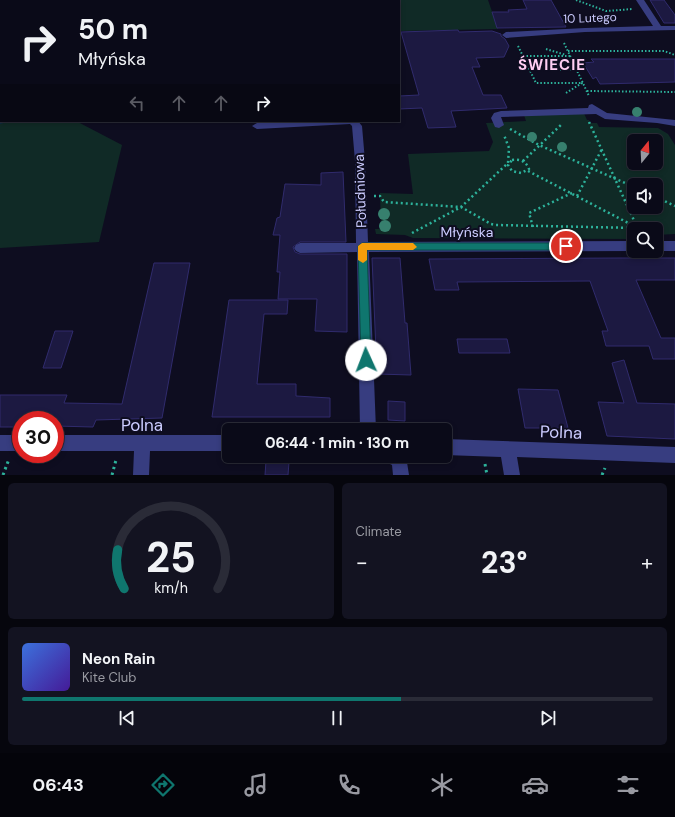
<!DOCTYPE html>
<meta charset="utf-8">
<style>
body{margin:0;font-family:"DM Sans",sans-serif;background:#131321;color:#f1f3f6;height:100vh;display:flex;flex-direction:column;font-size:15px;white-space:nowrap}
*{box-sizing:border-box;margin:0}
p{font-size:13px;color:#999aa2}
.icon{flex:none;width:22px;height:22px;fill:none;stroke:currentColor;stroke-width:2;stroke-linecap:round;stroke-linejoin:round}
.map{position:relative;height:475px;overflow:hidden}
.drawer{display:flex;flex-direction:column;gap:8px;padding:8px;background:#06060d;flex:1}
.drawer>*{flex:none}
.top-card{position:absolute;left:0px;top:0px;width:400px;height:122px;box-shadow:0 2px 6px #0003,0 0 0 1px #2a2b37;background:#0a0a18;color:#f1f3f6;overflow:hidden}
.needle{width:26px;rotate:18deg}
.tools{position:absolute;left:627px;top:134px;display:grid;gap:8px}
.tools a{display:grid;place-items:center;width:36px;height:36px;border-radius:6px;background:#0a0a18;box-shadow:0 2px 6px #0003,0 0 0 1px #2a2b37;font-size:20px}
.speed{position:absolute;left:12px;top:411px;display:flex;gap:8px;font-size:20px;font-weight:700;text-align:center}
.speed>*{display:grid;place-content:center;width:52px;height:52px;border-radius:50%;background:#0a0a18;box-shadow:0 2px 6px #0003,0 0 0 1px #2a2b37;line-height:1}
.speed .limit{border:6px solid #d22;background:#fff;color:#111}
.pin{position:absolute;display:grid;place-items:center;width:34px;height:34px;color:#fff;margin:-17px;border:2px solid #fff;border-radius:50%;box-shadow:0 1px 4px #0007}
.me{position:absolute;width:44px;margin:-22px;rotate:358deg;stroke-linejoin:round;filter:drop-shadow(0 0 3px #0008)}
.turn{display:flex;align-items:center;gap:14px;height:84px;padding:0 12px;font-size:18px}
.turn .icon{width:52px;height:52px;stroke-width:2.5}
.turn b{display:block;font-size:28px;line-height:34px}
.lanes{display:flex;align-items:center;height:38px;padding:0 12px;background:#0003;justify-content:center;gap:20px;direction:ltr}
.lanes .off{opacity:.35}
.big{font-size:30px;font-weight:700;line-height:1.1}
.drawer .widget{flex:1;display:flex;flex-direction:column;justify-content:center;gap:6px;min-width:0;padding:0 14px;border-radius:6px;background:#131321}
.drawer .dial{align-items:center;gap:0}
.dial svg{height:104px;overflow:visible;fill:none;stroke:#2a2b37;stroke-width:7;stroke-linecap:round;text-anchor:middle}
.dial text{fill:#f1f3f6;stroke:none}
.song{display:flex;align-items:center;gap:12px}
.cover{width:48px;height:48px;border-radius:6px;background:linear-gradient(135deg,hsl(220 70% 55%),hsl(260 70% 35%))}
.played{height:4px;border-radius:2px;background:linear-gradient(90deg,#0f766e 60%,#2a2b37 60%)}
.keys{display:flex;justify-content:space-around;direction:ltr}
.heat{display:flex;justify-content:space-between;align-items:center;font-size:22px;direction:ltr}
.drawer .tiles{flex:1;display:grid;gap:8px;grid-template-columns:1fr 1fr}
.widget:last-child{grid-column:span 2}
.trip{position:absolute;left:222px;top:423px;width:230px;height:40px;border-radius:6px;background:#0a0a18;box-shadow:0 2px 6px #0003,0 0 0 1px #2a2b37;font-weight:700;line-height:40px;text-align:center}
.menu{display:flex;height:64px;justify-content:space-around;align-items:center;background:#04040a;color:#999aa2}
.menu .icon{width:28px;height:28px}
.menu .current{color:#0f766e}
.menu b{font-size:18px;color:#f1f3f6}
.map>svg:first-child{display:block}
.green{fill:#102a26;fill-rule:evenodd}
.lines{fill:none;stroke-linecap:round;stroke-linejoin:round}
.river{fill:#0c2945;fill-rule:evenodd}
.building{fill:#1c1941;stroke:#302b6d}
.path-far2{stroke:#2db29b;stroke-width:2;stroke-dasharray:1.5 2;stroke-linecap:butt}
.path-far1{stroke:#2db29b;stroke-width:2.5;stroke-dasharray:2 3;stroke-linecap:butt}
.path{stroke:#2db29b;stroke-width:3;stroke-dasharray:2.5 3.5;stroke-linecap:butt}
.minor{fill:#373d80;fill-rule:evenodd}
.tree{fill:#37806e}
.route{fill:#0f766e;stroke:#0a4d48}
.slow{fill:#f59e0b}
.labels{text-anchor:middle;stroke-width:4;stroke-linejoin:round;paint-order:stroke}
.far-street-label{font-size:12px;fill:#ccf;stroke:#0e0d20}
.street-label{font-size:14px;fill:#ccf;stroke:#0e0d20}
.far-district-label{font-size:15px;font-weight:bold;letter-spacing:1px;fill:#ffcef3;stroke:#0e0d20}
.near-street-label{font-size:17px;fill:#ccf;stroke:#0e0d20}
</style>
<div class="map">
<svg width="675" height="475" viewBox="0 0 675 475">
<rect width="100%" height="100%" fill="#0e0d20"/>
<g class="green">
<path d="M344 0H488L498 29 399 31V1H343Z"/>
<path d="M0 73 1 121H76L122 145 99 242 0 248Z"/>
<path d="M583 111 587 120H589L590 123H597L599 127 658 128 668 134 675 145V234L656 235V229H634V239L413 238 405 235 376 234 375 229H381L380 193 413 194 408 154 489 151 493 142 486 123 526 121 524 115ZM634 141H656V163H634ZM634 185H656V207H634Z"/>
</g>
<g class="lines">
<g class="river">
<path d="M330 0H350L329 1Z"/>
<path d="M0 108 1 121H10L0 124Z"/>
</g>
</g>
<g class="building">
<path d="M523 0H551L566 27 497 28 492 12H509L508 10 527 9Z"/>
<path d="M650 0H664L675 15V23H664Z"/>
<path d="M458 30 459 32 492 31 501 34V36L505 39 509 46 504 57 476 58 480 67H472L483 95H501L507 108 451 111 456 127 428 128 422 108 399 109V96L419 95 401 32Z"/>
<path d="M591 59H675V82L600 84 596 77 593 79 583 63 594 62Z"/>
<path d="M343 172 346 242H300L293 247 295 252 300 254H347V332L315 331 317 299H278L280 272H277L280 235H273L277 218 280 217 285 184 321 185V173Z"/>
<path d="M372 258H400L405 323H407L411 375 377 374Z"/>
<path d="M619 258H675V280H636L661 338H675V359H653L649 346H606L602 331H608L590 281 457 282 459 290H435L429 259Z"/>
<path d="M154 263H190L162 418 96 420 93 427 55 426V420H21V427H0V395H67L64 403 122 404Z"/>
<path d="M229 300H288L287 314H264L257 384H296V396L330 398V417H212Z"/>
<path d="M55 331H73L61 368H43Z"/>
<path d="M457 339H507L510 353H459Z"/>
<path d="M624 360 637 403 675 404V439L607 436 598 402 624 403 612 363Z"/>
<path d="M518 389 558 390 568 428H525Z"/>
<path d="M388 401 405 402V421L388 420Z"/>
<path d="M266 461 289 462 288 475H265Z"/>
</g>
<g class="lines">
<g class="path-far2">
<path d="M576 0 606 11 633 9"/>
<path d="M143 1 145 0"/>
<path d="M564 43 589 96"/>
<path d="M518 46 536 83H583"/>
<path d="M546 49 566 55"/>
<path d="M568 51H664L675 55"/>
<path d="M523 56H570"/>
<path d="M560 70H577"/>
<path d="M587 91 675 92"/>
<path d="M566 93 582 83"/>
</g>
<g class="path-far1">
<path d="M589 122 637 227"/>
<path d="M510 129 539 145 634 187"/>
<path d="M512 160C520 159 526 161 529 169L521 173 512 171 508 165Z"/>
<path d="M523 161 562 124"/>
<path d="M528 171 636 227"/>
<path d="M374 196H380L384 202 461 207 491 224 496 225 637 228"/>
<path d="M577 196 602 149"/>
<path d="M656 197 675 206"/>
<path d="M533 227 529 213 572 193"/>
<path d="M412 233 461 207 508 163 509 148 504 135"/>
</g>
<g class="path">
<path d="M345 430 351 426"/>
<path d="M26 457H49"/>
<path d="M234 457 377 459"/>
<path d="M485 464 487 475"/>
<path d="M3 475 9 459"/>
<path d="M112 475 116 460"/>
<path d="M602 475 605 468"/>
</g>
<g class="minor">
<path d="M636 0H644L661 26H675V30L585 32 506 38 502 35 506 32 585 28 653 26Z"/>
<path d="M1 61V67L0 68V62Z"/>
<path d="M592 104 607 113 675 120V126L657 123 605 119 596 114 501 117 504 125 499 128 495 127 491 118 494 113 501 111 588 108 589 105Z"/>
<path d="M294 121H358L362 126 365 161 368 242 634 241V251L369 252 376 430H360L357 252 300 253 296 251 294 248 296 245 300 243H356L355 161 352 126 350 124 257 129 252 126 257 123Z"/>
<rect x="656" y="241" width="19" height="10"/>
<rect x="0" y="435" width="21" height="16"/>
<path d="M55 435H229V451H150L149 475H133L134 451H55Z"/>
<path d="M445 439 675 447V463L517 457 520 475H504L501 457 445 455Z"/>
<path d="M384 456H406L409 475H393L392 465 386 462Z"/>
</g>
</g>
<g class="tree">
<circle cx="637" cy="112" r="5"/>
<circle cx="532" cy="137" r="5"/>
<circle cx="562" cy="147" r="5"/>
<circle cx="384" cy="214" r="6"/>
<circle cx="385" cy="226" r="6"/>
</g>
<path class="route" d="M362 243H566L571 246 566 250H367L371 360 370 363 366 364 362 363 361 360 358 246Z"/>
<path class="slow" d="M362 243H413L417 247 413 250H367V260L363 263 358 260V246Z"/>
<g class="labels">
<g class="far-street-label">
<text transform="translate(590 18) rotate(-2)" y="4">10 Lutego</text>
</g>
<g class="street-label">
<text transform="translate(360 191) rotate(-92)" y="5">Południowa</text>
<text x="467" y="237">Młyńska</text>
</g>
<g class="far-district-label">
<text x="552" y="70">ŚWIECIE</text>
</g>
<g class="near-street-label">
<text x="142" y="431">Polna</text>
<text transform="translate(561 432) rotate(2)" y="6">Polna</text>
</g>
</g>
</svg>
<div class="tools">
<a><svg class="needle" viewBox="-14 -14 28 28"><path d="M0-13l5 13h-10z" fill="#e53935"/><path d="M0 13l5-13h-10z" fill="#999aa2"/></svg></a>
<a><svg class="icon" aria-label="sound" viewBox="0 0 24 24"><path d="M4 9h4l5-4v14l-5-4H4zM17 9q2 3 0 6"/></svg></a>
<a><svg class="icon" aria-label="search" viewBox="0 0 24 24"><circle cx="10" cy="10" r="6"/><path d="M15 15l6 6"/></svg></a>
</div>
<div class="speed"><div class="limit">30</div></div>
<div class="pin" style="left:566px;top:246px;background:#d93025"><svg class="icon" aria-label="arrive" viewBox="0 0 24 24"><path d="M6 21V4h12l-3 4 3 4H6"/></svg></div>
<svg class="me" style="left:366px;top:360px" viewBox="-20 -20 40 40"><circle r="19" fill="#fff"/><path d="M0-13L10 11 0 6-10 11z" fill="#0f766e"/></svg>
<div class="trip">06:44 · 1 min · 130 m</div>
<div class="top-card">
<div class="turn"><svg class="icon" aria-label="right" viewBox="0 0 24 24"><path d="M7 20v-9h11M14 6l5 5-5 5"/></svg><div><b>50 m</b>Młyńska</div></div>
<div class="lanes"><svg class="icon off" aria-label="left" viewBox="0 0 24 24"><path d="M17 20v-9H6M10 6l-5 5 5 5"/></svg><svg class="icon off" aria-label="ahead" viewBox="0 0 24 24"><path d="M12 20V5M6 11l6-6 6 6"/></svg><svg class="icon off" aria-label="ahead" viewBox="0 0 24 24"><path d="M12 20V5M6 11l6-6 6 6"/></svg><svg class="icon" aria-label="right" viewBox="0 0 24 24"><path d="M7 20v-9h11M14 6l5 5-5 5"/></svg></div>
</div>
</div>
<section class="drawer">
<div class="tiles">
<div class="widget dial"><svg viewBox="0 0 100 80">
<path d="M14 69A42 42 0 1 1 86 69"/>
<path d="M14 69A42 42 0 0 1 9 39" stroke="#0f766e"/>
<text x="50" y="56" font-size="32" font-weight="700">25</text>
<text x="50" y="72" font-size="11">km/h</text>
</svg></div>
<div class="widget"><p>Climate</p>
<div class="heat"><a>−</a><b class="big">23°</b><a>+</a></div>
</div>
<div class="widget">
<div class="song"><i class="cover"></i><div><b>Neon Rain</b><p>Kite Club</p></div></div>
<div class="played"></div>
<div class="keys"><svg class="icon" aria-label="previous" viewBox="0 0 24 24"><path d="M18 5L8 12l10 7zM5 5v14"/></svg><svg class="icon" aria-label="pause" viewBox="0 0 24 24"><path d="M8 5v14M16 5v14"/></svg><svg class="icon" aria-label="next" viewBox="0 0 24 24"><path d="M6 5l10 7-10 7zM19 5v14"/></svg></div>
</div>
</div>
</section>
<nav class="menu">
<b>06:43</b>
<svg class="icon current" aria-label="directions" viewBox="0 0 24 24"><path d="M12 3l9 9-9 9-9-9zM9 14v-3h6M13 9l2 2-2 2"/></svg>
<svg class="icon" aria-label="music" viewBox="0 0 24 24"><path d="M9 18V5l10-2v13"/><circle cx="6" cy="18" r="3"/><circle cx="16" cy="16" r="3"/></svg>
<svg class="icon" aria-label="phone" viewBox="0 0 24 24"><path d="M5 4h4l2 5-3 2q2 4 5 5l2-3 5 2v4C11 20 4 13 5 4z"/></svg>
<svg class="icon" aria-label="climate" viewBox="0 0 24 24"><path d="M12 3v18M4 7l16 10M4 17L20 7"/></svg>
<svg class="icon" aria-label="car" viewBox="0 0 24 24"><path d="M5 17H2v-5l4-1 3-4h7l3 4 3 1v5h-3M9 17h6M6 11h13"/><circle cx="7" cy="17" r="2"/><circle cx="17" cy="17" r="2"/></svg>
<svg class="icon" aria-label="filters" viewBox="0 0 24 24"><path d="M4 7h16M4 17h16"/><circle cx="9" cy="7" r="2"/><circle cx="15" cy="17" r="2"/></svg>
</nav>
